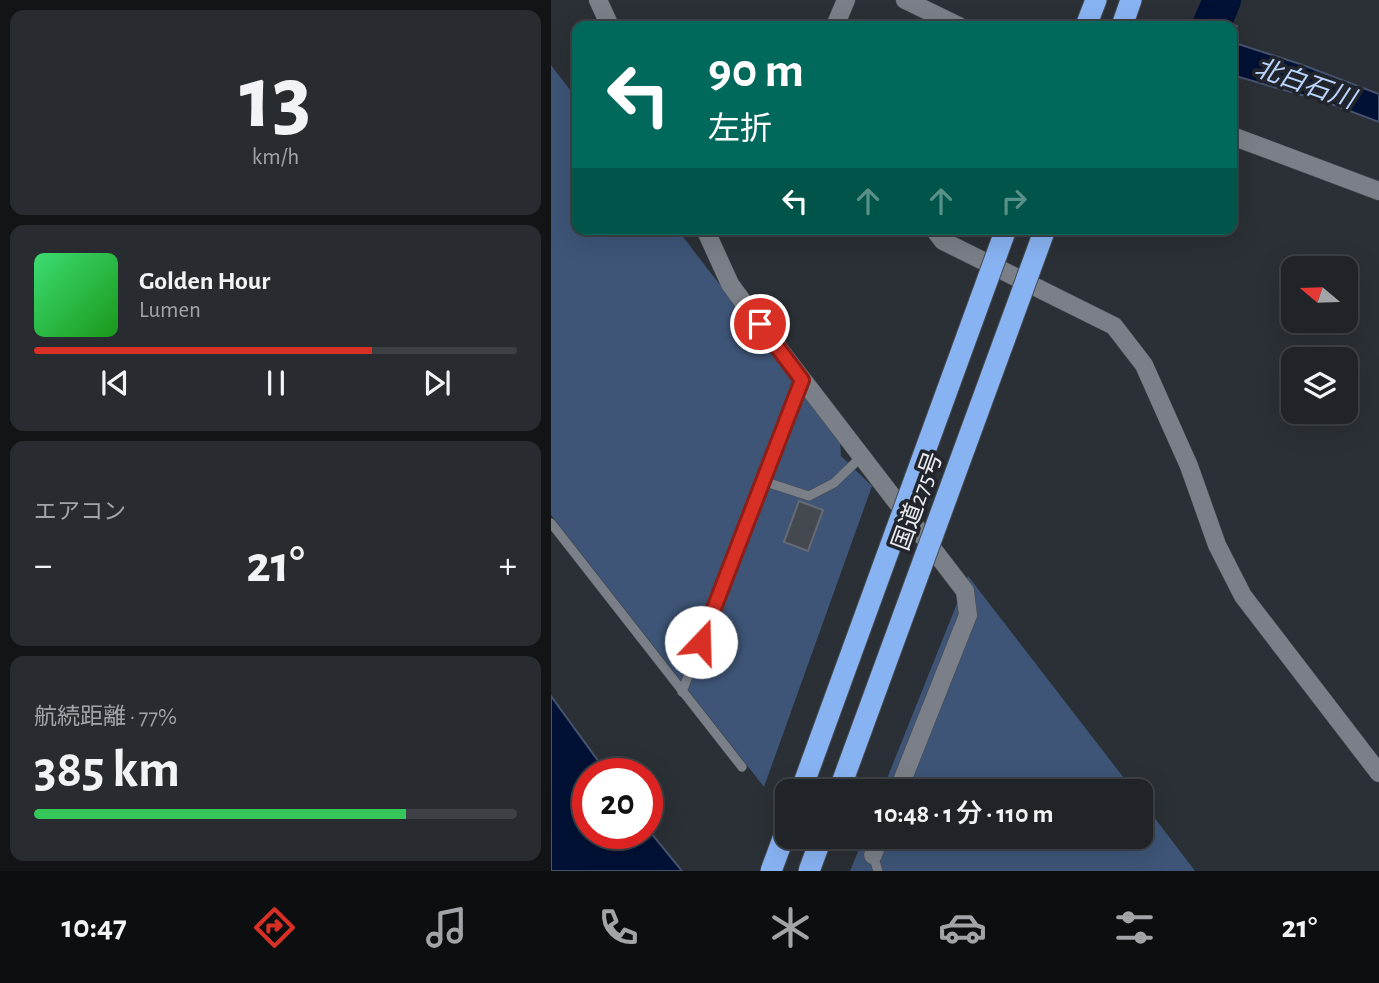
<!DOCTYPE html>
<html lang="ja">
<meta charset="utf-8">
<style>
body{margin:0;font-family:"Alegreya Sans","Noto Sans JP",sans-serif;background:#282c30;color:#f1f3f6;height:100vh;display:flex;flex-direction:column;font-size:26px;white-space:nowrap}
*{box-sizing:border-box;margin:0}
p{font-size:23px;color:#a2a4a8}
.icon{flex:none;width:38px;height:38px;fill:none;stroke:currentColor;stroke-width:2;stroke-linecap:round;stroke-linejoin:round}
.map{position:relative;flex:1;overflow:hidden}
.panel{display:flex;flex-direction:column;gap:10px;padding:10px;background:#121416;width:551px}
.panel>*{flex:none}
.guide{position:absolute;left:21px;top:21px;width:665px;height:214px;border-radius:14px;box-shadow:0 7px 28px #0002,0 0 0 2px #3d4145;background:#00695c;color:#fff;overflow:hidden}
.needle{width:46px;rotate:289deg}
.tools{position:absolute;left:730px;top:256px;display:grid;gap:14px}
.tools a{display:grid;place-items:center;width:77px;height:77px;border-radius:14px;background:#202428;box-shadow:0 7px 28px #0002,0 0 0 2px #3d4145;font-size:35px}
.speed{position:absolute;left:21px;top:758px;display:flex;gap:14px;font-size:35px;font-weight:700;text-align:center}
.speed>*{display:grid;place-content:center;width:91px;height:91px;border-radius:50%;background:#202428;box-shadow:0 7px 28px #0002,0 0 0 2px #3d4145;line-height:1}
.speed .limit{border:10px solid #d22;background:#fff;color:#111}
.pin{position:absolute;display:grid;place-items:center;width:60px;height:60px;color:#fff;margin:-30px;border:4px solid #fff;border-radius:50%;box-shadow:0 2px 7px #0007}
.me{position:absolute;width:77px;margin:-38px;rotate:21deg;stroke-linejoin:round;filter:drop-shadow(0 0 5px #0008)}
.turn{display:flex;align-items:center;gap:24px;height:147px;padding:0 21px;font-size:32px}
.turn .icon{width:91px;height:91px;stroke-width:2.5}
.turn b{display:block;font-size:49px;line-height:60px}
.lanes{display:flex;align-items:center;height:66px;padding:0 21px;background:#0003;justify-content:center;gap:35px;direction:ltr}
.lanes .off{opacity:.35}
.big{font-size:52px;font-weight:600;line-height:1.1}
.panel .tile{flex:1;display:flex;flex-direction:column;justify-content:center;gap:10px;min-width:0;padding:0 24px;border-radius:14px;background:#282c30}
.panel .dial{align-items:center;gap:0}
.dial b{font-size:91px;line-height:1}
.song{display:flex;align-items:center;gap:21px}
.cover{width:84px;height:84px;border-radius:10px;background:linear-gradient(135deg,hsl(140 70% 55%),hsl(120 70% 35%))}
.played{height:7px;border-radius:4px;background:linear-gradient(90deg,#d93025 70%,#3d4145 70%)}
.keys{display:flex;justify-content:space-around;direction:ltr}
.heat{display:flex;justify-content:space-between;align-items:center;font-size:38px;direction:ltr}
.charge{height:10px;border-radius:5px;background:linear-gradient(90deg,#34c759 77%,#3d4145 0)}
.trip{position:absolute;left:224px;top:779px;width:378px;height:70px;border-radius:14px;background:#202428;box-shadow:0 7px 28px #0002,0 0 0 2px #3d4145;font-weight:600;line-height:70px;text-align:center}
.tab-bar{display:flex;height:112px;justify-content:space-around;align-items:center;background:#0d0e10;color:#a2a4a8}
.tab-bar .icon{width:49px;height:49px}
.tab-bar .selected{color:#d93025}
.tab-bar b{font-size:32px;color:#f1f3f6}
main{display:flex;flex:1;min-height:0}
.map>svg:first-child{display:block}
.green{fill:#3e5577}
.water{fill:#001135;stroke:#46536d;stroke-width:2}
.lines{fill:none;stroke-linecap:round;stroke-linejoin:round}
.river{stroke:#001135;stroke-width:38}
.building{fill:#444950;stroke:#666b73;stroke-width:2}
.lane-casing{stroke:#474b51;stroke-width:10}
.street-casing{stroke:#474b51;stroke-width:19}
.secondary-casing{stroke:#474b51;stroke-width:19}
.highway-casing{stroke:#474b51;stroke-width:23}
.lane{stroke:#7b8088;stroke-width:9}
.street{stroke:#7b8088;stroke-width:18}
.secondary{stroke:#7b8088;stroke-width:18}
.highway{stroke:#88b3f3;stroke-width:21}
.highway-bridge-casing{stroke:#474b51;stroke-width:23;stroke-linecap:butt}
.highway-bridge{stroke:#88b3f3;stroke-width:21}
.route-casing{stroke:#8d1f18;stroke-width:18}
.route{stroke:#d93025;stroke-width:12}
.labels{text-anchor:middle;stroke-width:7;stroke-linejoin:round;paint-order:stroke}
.street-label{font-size:24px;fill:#eaedf1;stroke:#22262c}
.water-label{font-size:26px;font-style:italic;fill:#bad5ff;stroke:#22262c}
</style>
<main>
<section class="panel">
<div class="tile dial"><b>13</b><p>km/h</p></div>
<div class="tile">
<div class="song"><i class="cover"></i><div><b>Golden Hour</b><p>Lumen</p></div></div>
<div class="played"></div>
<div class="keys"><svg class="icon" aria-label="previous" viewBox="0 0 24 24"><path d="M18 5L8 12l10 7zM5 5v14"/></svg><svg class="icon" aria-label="pause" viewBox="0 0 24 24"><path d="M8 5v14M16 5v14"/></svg><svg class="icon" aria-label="next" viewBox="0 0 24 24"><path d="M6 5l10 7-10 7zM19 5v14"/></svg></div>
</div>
<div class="tile"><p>エアコン</p>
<div class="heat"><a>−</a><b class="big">21°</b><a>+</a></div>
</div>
<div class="tile"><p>航続距離 · 77%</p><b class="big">385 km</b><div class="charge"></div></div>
</section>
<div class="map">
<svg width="828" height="871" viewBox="0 0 828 871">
<rect width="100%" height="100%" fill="#2b3036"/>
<g class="green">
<path d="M0 65 26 99V229H126L289 441 290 456 321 486 213 787 0 515Z"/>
<path d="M417 576 583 791H331Z"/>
<path d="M590 800 644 871H299L313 837 590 836Z"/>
</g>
<g class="water">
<path d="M656 14 686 26 681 39V26H648Z"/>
<path d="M681 42 749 64 828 94V122L775 102 681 75Z"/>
<path d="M0 696 56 773 37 774V833H96V828L131 871H0Z"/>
</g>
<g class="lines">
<path class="river" d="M660 26 671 0"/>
</g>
<path class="building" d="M248 501 272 510 257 551 233 542Z"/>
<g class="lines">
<defs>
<g id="lane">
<path d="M212 481 258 496 283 483 310 457"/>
<path d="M0 523 191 767"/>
<path d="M131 692 251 380"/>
<path d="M322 855 327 871"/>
</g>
<g id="street">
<path d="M47 0 59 26"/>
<path d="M354 0 408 26"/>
<path d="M284 26 295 0"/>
<path d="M154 229 179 284 195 306 414 591 417 615 347 791"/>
<path d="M383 229 392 241 563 326 593 365 638 466 666 545 692 596 828 773"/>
<path d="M322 855 329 836"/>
</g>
<path id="secondary" d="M681 136 828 191"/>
<g id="highway">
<path d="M535 26 545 0"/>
<path d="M571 26 580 0"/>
</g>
</defs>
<use href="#lane" class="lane-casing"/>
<use href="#street" class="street-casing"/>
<use href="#secondary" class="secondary-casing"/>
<use href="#highway" class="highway-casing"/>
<use href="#lane" class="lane"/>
<use href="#street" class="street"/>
<use href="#secondary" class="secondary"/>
<use href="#highway" class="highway"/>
<defs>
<g id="highway-bridge">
<path d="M250 791 455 229"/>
<path d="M288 791 494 229"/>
<path d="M220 871 236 828"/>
<path d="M258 871 271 836"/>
</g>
</defs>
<use href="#highway-bridge" class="highway-bridge-casing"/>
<use href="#highway-bridge" class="highway-bridge"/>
</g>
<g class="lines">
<defs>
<path id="route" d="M150 642 251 380 209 324"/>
</defs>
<use href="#route" class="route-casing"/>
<use href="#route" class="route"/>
</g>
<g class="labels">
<g class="street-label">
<text transform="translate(366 501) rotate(-70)" y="8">国道275号</text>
</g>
<g class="water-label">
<text transform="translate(754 83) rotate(19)" y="9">北白石川</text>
</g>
</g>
</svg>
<div class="tools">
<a><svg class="needle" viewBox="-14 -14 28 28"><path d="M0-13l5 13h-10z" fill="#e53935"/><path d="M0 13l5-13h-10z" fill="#a2a4a8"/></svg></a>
<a><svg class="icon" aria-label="layers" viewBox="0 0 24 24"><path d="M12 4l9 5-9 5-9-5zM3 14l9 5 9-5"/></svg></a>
</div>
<div class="speed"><div class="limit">20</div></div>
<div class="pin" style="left:209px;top:324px;background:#d93025"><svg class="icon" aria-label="arrive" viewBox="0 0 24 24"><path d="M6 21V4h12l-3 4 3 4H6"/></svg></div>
<svg class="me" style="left:150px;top:642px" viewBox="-20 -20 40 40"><circle r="19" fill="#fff"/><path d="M0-13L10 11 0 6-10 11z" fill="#d93025"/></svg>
<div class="trip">10:48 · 1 分 · 110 m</div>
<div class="guide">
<div class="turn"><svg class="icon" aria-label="left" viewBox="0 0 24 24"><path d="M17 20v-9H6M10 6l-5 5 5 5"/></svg><div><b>90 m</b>左折</div></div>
<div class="lanes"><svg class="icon" aria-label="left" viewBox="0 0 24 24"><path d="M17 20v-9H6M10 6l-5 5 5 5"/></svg><svg class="icon off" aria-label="ahead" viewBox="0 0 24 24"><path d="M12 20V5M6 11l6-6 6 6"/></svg><svg class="icon off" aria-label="ahead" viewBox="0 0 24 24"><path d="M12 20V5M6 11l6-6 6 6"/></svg><svg class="icon off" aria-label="right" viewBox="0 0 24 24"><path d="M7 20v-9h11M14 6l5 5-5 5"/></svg></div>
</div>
</div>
</main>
<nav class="tab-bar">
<b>10:47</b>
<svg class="icon selected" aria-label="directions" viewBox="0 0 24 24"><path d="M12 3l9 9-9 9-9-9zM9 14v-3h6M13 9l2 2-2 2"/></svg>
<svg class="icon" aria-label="music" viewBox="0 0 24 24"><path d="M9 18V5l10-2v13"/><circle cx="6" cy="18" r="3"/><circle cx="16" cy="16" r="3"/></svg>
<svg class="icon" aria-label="phone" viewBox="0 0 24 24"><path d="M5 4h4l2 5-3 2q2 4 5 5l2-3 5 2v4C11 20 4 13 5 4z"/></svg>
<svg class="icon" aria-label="climate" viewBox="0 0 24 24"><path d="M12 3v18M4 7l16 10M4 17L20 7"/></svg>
<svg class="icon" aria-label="car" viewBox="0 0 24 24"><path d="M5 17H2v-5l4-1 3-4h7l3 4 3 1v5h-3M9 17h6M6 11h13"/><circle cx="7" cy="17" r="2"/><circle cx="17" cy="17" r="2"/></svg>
<svg class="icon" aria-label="filters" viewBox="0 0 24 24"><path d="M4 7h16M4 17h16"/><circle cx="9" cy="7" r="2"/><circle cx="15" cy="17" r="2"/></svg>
<b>21°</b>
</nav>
